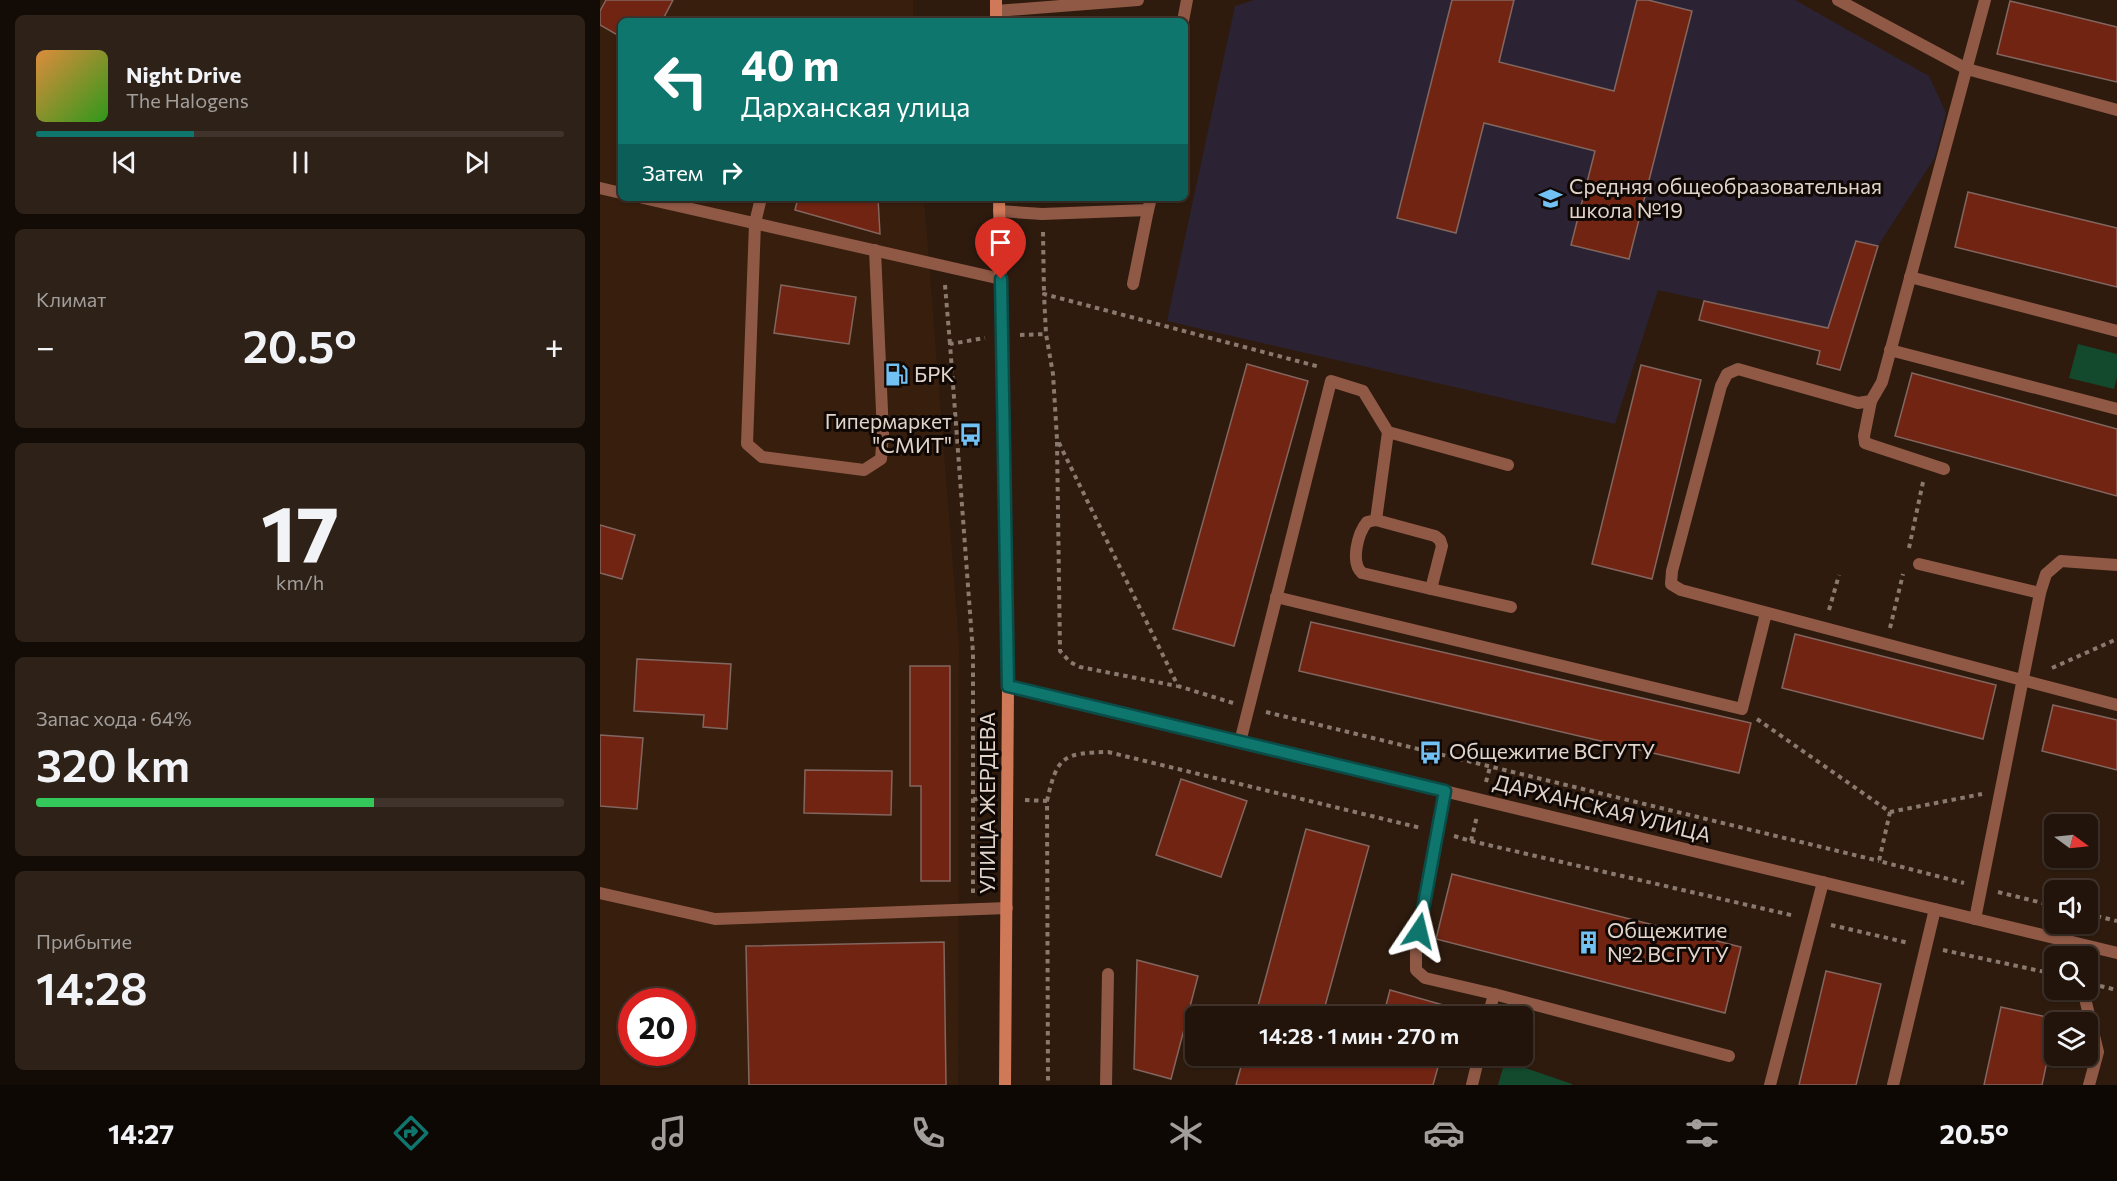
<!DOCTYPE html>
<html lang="ru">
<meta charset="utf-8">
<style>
body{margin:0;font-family:Commissioner,sans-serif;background:#2e2118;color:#f1f3f6;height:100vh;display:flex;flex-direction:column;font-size:22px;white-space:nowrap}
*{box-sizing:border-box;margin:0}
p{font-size:20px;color:#a29e9c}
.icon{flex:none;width:33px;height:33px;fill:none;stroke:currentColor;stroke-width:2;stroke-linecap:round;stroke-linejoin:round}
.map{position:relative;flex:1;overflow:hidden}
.sheet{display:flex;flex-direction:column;gap:15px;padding:15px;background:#130b06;width:600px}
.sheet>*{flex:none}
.top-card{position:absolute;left:18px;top:18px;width:570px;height:183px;border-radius:9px;box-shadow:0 2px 4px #0004,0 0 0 2px #3f332b;background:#0f766e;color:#fff;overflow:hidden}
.needle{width:39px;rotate:105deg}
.buttons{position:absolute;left:1444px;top:814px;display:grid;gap:12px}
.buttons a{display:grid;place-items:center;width:54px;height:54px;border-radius:9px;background:#22140a;box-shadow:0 2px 4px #0004,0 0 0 2px #3f332b;font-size:30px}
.speed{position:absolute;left:18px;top:988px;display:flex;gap:12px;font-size:30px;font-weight:700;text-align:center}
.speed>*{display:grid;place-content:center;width:78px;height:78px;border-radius:50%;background:#22140a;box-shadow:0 2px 4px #0004,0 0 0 2px #3f332b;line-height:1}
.speed .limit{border:9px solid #d22;background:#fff;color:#111}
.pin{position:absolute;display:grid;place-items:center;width:51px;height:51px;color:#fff;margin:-62px -26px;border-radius:50% 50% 50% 0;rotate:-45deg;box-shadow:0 0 6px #0007}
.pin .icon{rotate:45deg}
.me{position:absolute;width:66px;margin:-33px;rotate:10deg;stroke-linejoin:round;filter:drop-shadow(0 0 4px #0008)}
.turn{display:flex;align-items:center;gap:21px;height:126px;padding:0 24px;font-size:27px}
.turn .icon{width:78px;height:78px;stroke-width:2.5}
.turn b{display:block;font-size:42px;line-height:51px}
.then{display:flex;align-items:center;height:57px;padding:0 24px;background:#0003;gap:12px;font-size:22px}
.big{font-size:45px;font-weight:600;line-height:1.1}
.sheet .card{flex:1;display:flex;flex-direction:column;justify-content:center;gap:9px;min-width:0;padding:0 21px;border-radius:9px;background:#2e2118}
.sheet .dial{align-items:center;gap:0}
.dial b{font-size:78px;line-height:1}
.song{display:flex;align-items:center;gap:18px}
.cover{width:72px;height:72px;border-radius:9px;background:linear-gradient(135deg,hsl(30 70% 55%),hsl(110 70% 35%))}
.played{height:6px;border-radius:3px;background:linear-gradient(90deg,#0f766e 30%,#3f332b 30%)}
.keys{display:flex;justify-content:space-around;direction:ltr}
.heat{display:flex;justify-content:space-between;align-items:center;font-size:33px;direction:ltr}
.charge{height:9px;border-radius:4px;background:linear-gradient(90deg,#34c759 64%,#3f332b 0)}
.trip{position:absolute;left:585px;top:1006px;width:348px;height:60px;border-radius:9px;background:#22140a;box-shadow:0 2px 4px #0004,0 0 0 2px #3f332b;font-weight:600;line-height:60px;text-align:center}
.menu{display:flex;height:96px;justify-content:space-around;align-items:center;background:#0e0804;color:#a29e9c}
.menu .icon{width:42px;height:42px}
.menu .current{color:#0f766e}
.menu b{font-size:27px;color:#f1f3f6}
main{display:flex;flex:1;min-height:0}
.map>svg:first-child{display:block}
.built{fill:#371e0d;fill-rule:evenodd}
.education{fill:#2b2333}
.grass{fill:#13492d}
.building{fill:#712412;stroke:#82665f;stroke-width:1.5}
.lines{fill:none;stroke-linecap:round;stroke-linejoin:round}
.path{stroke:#89796e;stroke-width:4;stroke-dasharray:4.5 4.5;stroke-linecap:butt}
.service{stroke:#8f5946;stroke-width:12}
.tertiary{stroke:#8f5946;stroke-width:12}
.secondary{stroke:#cf7959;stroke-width:12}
.route-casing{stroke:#0a4d48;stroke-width:15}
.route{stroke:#0f766e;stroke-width:10}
.labels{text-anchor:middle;stroke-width:6;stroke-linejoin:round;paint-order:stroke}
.poi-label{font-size:21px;fill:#e1d4cb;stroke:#100804;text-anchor:start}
.street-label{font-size:21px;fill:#e1d4cb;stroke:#100804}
</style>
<main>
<section class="sheet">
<div class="card">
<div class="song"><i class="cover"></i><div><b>Night Drive</b><p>The Halogens</p></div></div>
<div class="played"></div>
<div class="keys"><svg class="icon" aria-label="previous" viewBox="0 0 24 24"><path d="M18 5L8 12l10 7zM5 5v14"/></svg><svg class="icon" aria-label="pause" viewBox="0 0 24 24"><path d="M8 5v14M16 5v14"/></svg><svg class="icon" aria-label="next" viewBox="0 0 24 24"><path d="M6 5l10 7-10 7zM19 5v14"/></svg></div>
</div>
<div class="card"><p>Климат</p>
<div class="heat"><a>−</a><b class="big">20.5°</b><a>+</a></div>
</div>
<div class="card dial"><b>17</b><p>km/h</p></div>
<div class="card"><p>Запас хода · 64%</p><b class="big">320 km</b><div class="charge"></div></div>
<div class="card"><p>Прибытие</p><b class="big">14:28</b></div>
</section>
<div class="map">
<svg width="1517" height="1085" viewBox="0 0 1517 1085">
<rect width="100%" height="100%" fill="#2e1b0e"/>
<path class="built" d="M0 0H313V21H21V198H324L359 643 358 1085H0ZM32 1002H82V1053H32Z"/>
<path class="education" d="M654 0H1195L1329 76 1346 113 1335 157 1278 246 1255 242 1228 328 1058 290 1015 424 567 321 635 6Z"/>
<g class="grass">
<path d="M1478 344 1517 354V377L1514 389 1469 378Z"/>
<path d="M905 1061 972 1084V1085H898Z"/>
</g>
<g class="building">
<path d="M6 0H73L62 21H21V37L0 25V11Z"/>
<path d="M852 0H914L899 62 1014 91 1037 0H1048L1092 11 1029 259 971 245 995 151 884 123 856 233 797 218Z"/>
<path d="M1410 1 1517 27V82L1397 54Z"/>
<path d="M1368 192 1517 228V287L1355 247Z"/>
<path d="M198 198H278L280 234 195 210Z"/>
<path d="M1256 241 1278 246 1240 370 1217 364 1220 351 1099 320 1104 301 1228 328Z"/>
<path d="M181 285 256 297 249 344 174 333Z"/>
<path d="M647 364 708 381 634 646 573 629Z"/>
<path d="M1041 365 1101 380 1052 579 992 564Z"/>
<path d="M1312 373 1517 429V496L1295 436Z"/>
<path d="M0 525 35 535 22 579 0 573Z"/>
<path d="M711 622 1151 723 1139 773 699 671Z"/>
<path d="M1195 634 1396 685 1383 739 1182 688Z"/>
<path d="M37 659 131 664 127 729 103 727 104 715 34 711Z"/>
<path d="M310 666H350V881H321V786H310Z"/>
<path d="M1453 705 1517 720V770L1442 751Z"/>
<path d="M0 735 43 738 37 809 0 806Z"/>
<path d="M205 770 292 771 291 815 204 813Z"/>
<path d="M581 779 647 801 621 877 556 855Z"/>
<path d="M706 829 769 846 722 1017H655Z"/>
<path d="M852 874 1141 947 1125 1013 836 939Z"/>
<path d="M344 942 346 1085H149L146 946Z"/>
<path d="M537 960 598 976 571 1079 534 1069Z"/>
<path d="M1226 971 1281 984 1256 1085H1199Z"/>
<path d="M790 990 854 1008 852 1017H783Z"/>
<path d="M1401 1007 1456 1019 1442 1085H1384Z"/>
<path d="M644 1056H749L770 1062 772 1056H841L833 1085H636Z"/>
</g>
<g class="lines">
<g class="path">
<path d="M443 232 444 294"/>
<path d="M345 285 350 344"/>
<path d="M420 335 446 334"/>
<path d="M457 442 460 651 470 662 480 667 577 686"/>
<path d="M1309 548 1323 482"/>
<path d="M1229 610 1239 575"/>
<path d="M1290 628 1303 574"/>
<path d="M1452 668 1517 639"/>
<path d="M633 703 578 686 457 439 453 374 446 334 444 294 720 367"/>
<path d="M666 712 1279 861"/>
<path d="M1157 719 1290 812 1382 794"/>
<path d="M886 782 890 767"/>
<path d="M373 799 390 800"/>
<path d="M425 800 447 801 448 1085"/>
<path d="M447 801C457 756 463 753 508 752L821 828"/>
<path d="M1290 812 1279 861 1364 883"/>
<path d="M854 836 871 841 877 816"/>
<path d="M871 841 1195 916"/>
<path d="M1398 892 1455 906"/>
<path d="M373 893V653L350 344 385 338"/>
<path d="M1488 914 1517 921"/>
<path d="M1231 925 1309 943"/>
<path d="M1343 950 1445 972 1448 955"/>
<path d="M1445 972 1455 974"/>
<path d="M1500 986 1517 990"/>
</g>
<g class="service">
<path d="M1238 0 1367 69 1517 110"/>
<path d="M1385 0 1282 382 1271 401 1258 403 1138 369 1127 374 1121 386 1072 571 1071 584 1081 590 1517 705"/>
<path d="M396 11 538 0"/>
<path d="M583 21 587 0"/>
<path d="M0 188 21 193"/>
<path d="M43 198 401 279"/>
<path d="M161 198 155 223 147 444 162 457 264 470 281 459 283 434 275 250"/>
<path d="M399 211 442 214 548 210 551 198"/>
<path d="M1310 277 1517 331"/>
<path d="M533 284 548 210"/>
<path d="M1290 350 1517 409"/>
<path d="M1271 401 1264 436 1265 443 1344 469"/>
<path d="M776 520 767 522C758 533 750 562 762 573L831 589 842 546 840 540 835 536 776 520 788 432"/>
<path d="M1319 564 1440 593"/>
<path d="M831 589 911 607"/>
<path d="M676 597 1142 709 1166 613"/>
<path d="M640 742 731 381 763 391 788 432 908 465"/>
<path d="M845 791 816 951V970L825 978 894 994 1129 1056"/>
<path d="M0 893 115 919 407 908"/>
<path d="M1375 919 1440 593 1446 574 1461 561 1517 565"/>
<path d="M1471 942 1475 957"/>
<path d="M1483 990 1498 1052 1489 1085"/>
<path d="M888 1017 894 994"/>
<path d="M506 1085 508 974"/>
<path d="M872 1085 879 1056"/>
<path d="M1170 1085 1223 882"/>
<path d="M1293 1085 1335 909"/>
</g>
<path class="tertiary" d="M408 686 1517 953"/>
<g class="secondary">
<path d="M396 0V21"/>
<path d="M399 198 408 686 405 1085"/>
</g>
</g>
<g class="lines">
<defs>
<path id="route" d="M401 279 408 686 845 791 819 931"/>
</defs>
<use href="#route" class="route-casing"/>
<use href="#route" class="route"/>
</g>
<defs>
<symbol id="school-bare" viewBox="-9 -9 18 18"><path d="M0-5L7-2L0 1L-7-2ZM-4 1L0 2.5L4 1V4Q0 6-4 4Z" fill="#72c1f5" stroke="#100804" stroke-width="2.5" paint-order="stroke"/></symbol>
<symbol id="fuel-bare" viewBox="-9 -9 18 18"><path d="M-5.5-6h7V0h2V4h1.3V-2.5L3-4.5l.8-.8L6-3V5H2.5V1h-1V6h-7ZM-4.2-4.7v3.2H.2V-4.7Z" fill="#72c1f5" stroke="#100804" stroke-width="2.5" paint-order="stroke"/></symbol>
<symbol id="bus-bare" viewBox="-9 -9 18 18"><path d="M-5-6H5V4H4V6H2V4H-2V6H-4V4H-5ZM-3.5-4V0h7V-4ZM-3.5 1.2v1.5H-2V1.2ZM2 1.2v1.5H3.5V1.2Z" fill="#72c1f5" stroke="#100804" stroke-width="2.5" paint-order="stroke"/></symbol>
<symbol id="building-bare" viewBox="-9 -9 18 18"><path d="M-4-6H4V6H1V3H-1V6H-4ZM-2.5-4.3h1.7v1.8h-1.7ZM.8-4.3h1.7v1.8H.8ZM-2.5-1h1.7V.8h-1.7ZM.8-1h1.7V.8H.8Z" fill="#72c1f5" stroke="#100804" stroke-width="2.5" paint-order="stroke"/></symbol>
</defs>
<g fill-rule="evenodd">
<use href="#school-bare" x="934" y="182" width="33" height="33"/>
<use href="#fuel-bare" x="280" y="358" width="33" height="33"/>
<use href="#bus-bare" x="354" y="418" width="33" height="33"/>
<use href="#bus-bare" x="814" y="736" width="33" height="33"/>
<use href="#building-bare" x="972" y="926" width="33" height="33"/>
</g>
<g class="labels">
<g class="poi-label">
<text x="969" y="194">Средняя общеобразовательная<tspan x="969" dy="24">школа №19</tspan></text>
<text x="314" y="382">БРК</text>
<text x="352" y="429" text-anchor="end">Гипермаркет<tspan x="352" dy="24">"СМИТ"</tspan></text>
<text x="849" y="759">Общежитие ВСГУТУ</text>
<text x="1007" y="938">Общежитие<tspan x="1007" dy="24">№2 ВСГУТУ</tspan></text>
</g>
<g class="street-label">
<text transform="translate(388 803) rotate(-90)" y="7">УЛИЦА ЖЕРДЕВА</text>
<text transform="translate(1002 809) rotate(14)" y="7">ДАРХАНСКАЯ УЛИЦА</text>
</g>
</g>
</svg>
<div class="buttons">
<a><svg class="needle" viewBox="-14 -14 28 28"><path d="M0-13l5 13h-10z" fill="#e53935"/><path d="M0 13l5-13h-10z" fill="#a29e9c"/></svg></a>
<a><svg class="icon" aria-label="sound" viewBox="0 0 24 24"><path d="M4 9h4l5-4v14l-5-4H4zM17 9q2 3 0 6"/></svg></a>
<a><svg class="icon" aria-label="search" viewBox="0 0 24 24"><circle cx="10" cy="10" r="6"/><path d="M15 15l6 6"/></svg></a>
<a><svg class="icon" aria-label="layers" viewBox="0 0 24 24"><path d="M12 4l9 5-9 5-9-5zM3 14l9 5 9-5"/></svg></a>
</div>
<div class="speed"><div class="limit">20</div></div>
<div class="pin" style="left:401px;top:279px;background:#d93025"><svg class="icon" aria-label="arrive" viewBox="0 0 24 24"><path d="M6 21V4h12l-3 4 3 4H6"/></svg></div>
<svg class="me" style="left:819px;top:931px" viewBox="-20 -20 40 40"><path d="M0-17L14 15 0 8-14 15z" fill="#0f766e" stroke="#fff" stroke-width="4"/></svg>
<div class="trip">14:28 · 1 мин · 270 m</div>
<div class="top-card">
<div class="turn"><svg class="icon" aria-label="left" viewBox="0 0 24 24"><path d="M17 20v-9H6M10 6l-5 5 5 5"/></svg><div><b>40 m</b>Дарханская улица</div></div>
<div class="then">Затем<svg class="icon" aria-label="right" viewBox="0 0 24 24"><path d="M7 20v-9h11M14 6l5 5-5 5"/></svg></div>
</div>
</div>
</main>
<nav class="menu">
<b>14:27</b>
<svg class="icon current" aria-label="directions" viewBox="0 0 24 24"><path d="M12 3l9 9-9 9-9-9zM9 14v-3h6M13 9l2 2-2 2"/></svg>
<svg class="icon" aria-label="music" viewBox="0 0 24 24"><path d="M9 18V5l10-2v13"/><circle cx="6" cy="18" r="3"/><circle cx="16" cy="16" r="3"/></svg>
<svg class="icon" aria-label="phone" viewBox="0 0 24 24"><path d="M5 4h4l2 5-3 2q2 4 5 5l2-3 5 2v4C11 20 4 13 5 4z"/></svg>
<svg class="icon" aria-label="climate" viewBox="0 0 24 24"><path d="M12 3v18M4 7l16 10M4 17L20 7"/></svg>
<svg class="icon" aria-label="car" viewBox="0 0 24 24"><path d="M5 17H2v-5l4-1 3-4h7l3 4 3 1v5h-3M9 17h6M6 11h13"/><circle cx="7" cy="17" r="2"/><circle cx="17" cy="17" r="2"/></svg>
<svg class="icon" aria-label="filters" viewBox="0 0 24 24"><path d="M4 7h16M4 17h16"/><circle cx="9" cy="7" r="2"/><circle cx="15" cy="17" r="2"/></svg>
<b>20.5°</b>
</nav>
